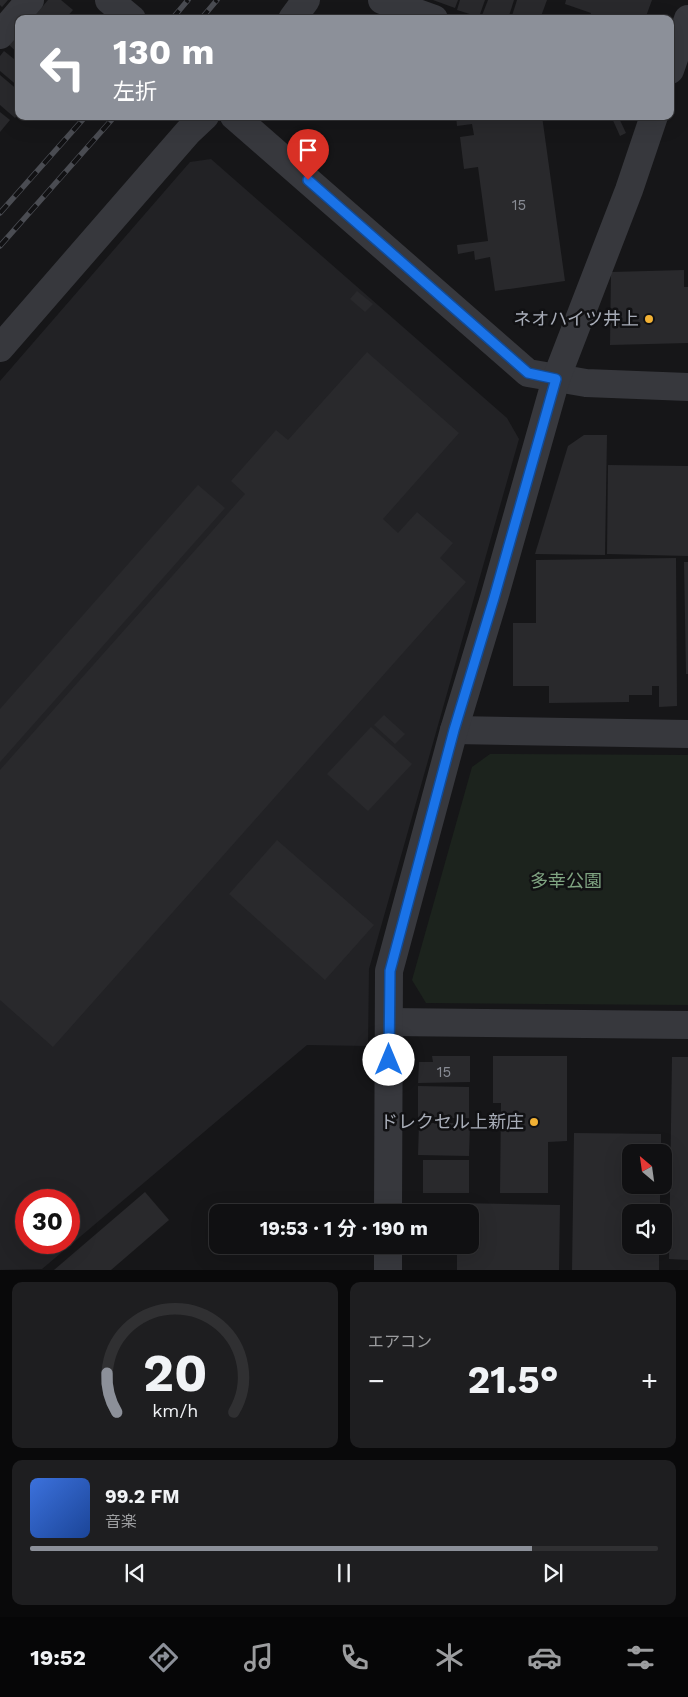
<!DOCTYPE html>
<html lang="ja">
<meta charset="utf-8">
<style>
body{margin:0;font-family:"Work Sans","Noto Sans JP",sans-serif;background:#1e1e20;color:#f1f3f6;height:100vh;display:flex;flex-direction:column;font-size:19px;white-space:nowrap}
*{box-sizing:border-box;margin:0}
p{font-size:16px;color:#9c9d9f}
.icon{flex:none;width:28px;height:28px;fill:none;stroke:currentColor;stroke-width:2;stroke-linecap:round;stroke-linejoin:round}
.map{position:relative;height:1270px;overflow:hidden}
.sheet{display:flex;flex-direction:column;gap:12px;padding:12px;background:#09090a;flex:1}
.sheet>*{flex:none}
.hud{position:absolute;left:15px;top:15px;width:659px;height:105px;border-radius:10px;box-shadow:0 5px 20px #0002,0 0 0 1px #303032;background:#8c9099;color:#fff;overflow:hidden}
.needle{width:32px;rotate:331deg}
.buttons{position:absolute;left:622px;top:1144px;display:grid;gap:10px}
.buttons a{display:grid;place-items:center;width:50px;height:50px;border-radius:10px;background:#101012;box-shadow:0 5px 20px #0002,0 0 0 1px #303032;font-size:25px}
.speed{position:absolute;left:15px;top:1189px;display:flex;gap:10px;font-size:25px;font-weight:700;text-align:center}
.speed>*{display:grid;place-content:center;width:65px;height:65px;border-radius:50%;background:#101012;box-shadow:0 5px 20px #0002,0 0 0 1px #303032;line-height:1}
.speed .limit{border:8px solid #d22;background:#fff;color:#111}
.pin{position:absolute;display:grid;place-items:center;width:42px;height:42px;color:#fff;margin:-51px -21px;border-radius:50% 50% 50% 0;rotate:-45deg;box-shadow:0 0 5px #0007}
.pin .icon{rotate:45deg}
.me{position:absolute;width:55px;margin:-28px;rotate:0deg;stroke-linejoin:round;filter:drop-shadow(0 0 4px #0008)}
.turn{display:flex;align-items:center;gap:18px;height:105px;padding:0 15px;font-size:22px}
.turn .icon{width:65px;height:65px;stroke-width:2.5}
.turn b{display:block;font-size:35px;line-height:42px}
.big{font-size:38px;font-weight:700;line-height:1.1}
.sheet .card{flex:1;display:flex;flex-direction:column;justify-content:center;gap:8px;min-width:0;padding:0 18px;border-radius:10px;background:#1e1e20}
.sheet .dial{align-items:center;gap:0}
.dial svg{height:130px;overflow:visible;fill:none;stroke:#303032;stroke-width:7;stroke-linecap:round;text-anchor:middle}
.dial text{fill:#f1f3f6;stroke:none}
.song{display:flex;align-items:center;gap:15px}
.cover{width:60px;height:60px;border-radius:8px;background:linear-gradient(135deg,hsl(220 70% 55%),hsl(220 70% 35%))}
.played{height:5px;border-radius:2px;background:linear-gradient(90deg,#8c9099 80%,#303032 80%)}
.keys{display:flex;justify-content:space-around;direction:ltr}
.heat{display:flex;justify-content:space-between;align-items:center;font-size:28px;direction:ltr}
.sheet .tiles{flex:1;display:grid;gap:12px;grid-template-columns:1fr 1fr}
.card:last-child{grid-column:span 2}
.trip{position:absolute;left:209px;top:1204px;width:270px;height:50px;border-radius:10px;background:#101012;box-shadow:0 5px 20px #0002,0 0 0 1px #303032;font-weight:700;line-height:50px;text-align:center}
.menu{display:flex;height:80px;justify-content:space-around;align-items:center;background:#060607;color:#9c9d9f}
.menu .icon{width:35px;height:35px}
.menu .active{color:#8c9099}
.menu b{font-size:22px;color:#f1f3f6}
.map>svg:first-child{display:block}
.built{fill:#222225;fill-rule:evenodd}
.green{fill:#1c231d}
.building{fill:#29292c}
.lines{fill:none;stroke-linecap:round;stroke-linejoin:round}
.minor{stroke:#37383d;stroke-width:28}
.rail-casing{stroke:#4a4c52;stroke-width:5.5}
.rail{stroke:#111113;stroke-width:4;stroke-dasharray:11;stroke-linecap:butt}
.route-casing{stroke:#114b97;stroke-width:12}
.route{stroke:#1a73e8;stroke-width:9}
.poi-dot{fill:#f2b134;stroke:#111113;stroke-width:2}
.labels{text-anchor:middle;stroke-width:5;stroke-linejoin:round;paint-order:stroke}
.number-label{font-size:15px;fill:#888b94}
.poi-label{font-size:18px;fill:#a8adb8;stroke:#111113;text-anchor:end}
.park-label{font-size:18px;fill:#7fa381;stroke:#111113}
</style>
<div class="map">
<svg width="688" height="1270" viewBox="0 0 688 1270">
<rect width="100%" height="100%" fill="#161618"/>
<path class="built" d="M211 159 507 418 519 439 369 969 368 1046 307 1045 42 1269 0 1270V381L190 162ZM26 1200H69V1242H26Z"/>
<path class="green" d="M490 754 688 755V1005L426 1003 412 980 472 767Z"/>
<g class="building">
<path d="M0 0H8L2 7 0 5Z"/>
<path d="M48 0H61L73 10 65 19H32Z"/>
<path d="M433 0H458L455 8Z"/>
<path d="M460 0H485L479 17 457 10Z"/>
<path d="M488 0H514L508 19 481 18Z"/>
<path d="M517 0H547L540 19H511Z"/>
<path d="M566 0H652L645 19H589L591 13 565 4Z"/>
<path d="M19 33V54L9 45Z"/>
<path d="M4 51 19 63V87L0 71V56Z"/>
<path d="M0 75 19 91V113L15 118 0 105Z"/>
<path d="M0 112 10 120 0 132Z"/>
<path d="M456 116H542L565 281 495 291 490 257 475 260 474 251 458 254 457 245 488 241 478 167 464 169 460 137 474 135 472 124 457 126Z"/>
<path d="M611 116H618L626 133 620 136Z"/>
<path d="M684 270V287H688V343L610 345 611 272Z"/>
<path d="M357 291 373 304 365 312 350 299Z"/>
<path d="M367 352 459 433 383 519 398 533 417 512 453 543 440 558 466 582 53 1047 0 1000V770L245 494 231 481 276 430 288 440Z"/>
<path d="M584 435H607L605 555 535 554 568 446Z"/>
<path d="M608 465 688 466V556L607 554Z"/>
<path d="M198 485 225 508 0 762V709Z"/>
<path d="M676 558 677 706 659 707V686H652V695H629V702L549 703V686H513V623H536V560Z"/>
<path d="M684 562H688V674H686Z"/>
<path d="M384 715 405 734 395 744 374 725Z"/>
<path d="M371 727 412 764 368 811 327 774Z"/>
<path d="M277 840 374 925 325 980 229 894Z"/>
<path d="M432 1056H470V1082L418 1083 419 1062H433Z"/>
<path d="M493 1056H567V1141L548 1142V1193H500L501 1103H493Z"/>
<path d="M672 1057H688V1260L669 1259Z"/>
<path d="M418 1086 469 1087V1118H418Z"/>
<path d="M419 1123H470L469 1156 418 1155Z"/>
<path d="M574 1133 661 1134V1152H631V1185H660V1212H631V1245H659V1270H572Z"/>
<rect x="423" y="1160" width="46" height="33"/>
<path d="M145 1192 169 1220 111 1270H54Z"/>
<path d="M458 1203 560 1205 559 1270H457V1245H470V1212H458Z"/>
</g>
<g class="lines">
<g class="minor">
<path d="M109 0 132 19"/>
<path d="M382 0 434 19"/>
<path d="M292 19 306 0"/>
<path d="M0 35 30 0"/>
<path d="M670 70 688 19"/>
<path d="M234 116 528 373 586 383 688 387"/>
<path d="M0 348 188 132 205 116"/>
<path d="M454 730 688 734"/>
<path d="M389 1022 688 1025"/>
<path d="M388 1212 389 971 454 730 494 598 556 379 629 190 654 116"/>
<path d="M388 1270V1245"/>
</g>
<defs>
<g id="rail">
<path d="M172 19 188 0"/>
<path d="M201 19 217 0"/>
<path d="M0 213 86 116"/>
<path d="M0 246 115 116"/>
</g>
</defs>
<use href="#rail" class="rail-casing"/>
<use href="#rail" class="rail"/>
</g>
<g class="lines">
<defs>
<path id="route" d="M308 180 528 373 556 379 494 598 454 730 390 971 389 1060"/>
</defs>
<use href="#route" class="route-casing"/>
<use href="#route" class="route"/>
</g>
<g class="poi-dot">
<circle cx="649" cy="319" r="5"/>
<circle cx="534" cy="1122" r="5"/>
</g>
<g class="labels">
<g class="number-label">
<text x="519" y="210">15</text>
<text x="444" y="1077">15</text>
</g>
<g class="poi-label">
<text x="639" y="325">ネオハイツ井上</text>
<text x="524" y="1128">ドレクセル上新庄</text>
</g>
<g class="park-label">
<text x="566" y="887">多幸公園</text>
</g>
</g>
</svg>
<div class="buttons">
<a><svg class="needle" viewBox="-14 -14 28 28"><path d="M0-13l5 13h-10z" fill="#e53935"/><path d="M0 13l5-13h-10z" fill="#9c9d9f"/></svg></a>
<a><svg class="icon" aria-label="sound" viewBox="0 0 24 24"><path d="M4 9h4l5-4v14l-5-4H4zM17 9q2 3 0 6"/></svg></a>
</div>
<div class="speed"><div class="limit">30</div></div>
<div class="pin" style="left:308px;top:180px;background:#d93025"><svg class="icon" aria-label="arrive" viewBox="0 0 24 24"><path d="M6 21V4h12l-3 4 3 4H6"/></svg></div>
<svg class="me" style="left:389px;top:1060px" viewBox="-20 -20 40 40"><circle r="19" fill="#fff"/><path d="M0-13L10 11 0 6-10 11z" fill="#1a73e8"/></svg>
<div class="trip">19:53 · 1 分 · 190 m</div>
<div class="hud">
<div class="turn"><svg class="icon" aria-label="left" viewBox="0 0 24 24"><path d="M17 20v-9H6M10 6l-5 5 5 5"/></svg><div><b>130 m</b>左折</div></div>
</div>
</div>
<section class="sheet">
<div class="tiles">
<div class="card dial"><svg viewBox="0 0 100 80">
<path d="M14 69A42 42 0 1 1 86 69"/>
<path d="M14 69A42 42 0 0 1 8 45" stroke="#8c9099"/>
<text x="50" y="56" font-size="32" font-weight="700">20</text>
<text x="50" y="72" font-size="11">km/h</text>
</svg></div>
<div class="card"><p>エアコン</p>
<div class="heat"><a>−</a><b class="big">21.5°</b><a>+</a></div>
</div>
<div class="card">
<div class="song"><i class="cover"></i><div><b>99.2 FM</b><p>音楽</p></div></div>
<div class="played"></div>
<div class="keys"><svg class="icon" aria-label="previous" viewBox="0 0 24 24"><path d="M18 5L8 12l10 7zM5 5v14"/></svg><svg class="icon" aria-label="pause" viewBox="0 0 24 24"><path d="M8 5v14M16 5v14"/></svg><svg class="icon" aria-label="next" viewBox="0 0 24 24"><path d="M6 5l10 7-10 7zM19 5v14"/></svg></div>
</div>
</div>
</section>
<nav class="menu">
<b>19:52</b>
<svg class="icon active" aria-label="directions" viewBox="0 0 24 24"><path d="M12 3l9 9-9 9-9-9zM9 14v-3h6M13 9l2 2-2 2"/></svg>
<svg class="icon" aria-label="music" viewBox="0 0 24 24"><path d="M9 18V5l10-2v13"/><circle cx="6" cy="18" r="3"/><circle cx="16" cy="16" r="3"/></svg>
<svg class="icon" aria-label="phone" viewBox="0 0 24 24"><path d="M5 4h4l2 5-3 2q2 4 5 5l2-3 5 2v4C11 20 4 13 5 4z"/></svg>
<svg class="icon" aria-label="climate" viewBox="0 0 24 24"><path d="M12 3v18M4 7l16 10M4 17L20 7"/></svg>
<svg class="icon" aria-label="car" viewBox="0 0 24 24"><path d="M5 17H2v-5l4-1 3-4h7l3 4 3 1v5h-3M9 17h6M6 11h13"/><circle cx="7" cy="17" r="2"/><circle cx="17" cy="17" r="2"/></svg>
<svg class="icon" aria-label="filters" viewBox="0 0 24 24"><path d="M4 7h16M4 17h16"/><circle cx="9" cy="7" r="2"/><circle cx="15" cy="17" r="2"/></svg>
</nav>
